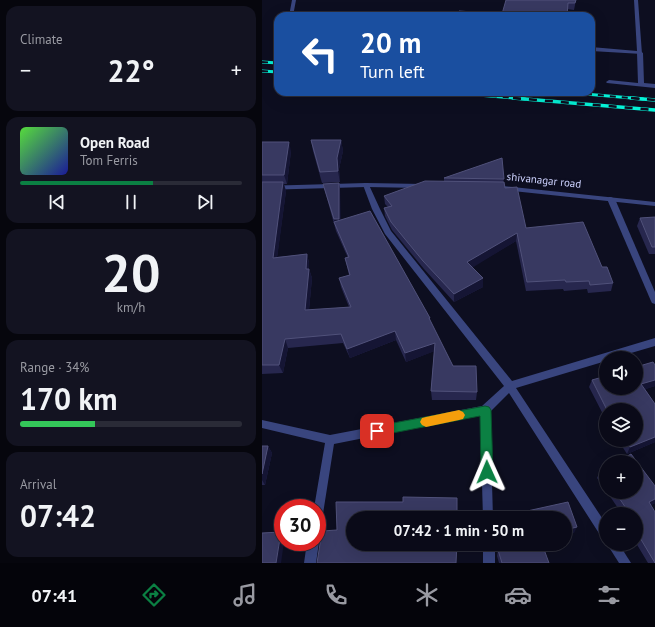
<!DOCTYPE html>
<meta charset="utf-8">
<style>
body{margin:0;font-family:"PT Sans",sans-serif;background:#131321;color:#f1f3f6;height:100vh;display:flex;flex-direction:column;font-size:15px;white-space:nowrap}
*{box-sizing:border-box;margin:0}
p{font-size:13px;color:#999aa2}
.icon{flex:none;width:22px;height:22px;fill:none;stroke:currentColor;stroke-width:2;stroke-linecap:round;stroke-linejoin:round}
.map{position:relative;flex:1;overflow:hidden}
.sheet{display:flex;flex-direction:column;gap:6px;padding:6px;background:#06060d;width:262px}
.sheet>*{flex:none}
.hud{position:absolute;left:12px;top:12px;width:321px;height:84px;border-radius:12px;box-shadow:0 4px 16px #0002,0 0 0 1px #2a2b37;background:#1a4fa0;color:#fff;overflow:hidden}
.fabs{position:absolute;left:337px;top:351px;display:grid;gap:8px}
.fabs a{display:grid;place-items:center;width:44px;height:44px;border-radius:50%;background:#0a0a18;box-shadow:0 4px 16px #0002,0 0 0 1px #2a2b37;font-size:20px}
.speed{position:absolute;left:12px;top:499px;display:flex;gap:8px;font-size:20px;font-weight:700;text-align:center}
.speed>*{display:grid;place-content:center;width:52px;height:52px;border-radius:50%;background:#0a0a18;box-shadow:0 4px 16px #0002,0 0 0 1px #2a2b37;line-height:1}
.speed .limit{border:6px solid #d22;background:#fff;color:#111}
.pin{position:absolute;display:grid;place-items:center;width:34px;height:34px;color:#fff;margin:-17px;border-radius:8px;box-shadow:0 2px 6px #0006}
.me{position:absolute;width:44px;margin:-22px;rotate:359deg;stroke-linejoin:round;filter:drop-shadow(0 0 3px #0008)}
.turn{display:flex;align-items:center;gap:14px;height:84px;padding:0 20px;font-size:18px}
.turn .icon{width:52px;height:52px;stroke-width:2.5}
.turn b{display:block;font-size:28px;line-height:34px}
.big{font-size:30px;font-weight:600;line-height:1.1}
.sheet .tile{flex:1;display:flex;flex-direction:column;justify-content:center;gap:6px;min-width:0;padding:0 14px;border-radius:12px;background:#131321}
.sheet .dial{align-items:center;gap:0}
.dial b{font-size:52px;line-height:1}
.song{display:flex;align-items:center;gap:12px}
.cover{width:48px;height:48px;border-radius:6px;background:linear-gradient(135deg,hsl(110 70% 55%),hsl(240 70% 35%))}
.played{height:4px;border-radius:2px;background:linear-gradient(90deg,#0b8043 60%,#2a2b37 60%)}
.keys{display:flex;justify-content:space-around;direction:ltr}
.heat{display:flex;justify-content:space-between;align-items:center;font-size:22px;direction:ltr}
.charge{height:6px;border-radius:3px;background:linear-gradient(90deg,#34c759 34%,#2a2b37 0)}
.trip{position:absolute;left:84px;top:511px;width:226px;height:40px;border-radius:20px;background:#0a0a18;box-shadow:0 4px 16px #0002,0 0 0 1px #2a2b37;font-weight:600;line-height:40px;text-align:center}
.menu{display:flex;height:64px;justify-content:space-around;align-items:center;background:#04040a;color:#999aa2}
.menu .icon{width:28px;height:28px}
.menu .on{color:#0b8043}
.menu b{font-size:18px;color:#f1f3f6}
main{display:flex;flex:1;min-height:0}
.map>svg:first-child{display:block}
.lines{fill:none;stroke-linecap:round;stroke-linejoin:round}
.service{fill:#39457e;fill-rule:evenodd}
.minor{fill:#39457e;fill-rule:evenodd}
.tertiary{fill:#39457e;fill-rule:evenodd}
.rail-far1-casing{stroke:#05f2d7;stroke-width:3}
.rail-casing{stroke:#05f2d7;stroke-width:3.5}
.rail-far1{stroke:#0d0e20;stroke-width:2;stroke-dasharray:6;stroke-linecap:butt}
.rail{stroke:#0d0e20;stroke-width:2.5;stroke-dasharray:8;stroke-linecap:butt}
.wall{fill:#27274e}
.shaded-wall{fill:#151534}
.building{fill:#383961;stroke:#50517a}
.route{fill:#0b8043;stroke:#07532c}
.slow{fill:#f59e0b}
.labels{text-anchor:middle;stroke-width:4;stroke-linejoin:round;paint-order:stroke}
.street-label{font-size:11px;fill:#cdd2fe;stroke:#0d0e20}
</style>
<main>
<section class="sheet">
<div class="tile"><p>Climate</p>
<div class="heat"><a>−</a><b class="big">22°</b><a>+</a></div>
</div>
<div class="tile">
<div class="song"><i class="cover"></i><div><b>Open Road</b><p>Tom Ferris</p></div></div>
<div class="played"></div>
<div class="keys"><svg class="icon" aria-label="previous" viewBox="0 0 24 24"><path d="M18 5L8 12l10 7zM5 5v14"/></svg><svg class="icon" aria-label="pause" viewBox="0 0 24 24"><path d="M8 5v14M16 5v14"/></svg><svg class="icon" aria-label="next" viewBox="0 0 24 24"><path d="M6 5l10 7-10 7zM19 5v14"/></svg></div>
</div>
<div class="tile dial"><b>20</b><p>km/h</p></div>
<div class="tile"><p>Range · 34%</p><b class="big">170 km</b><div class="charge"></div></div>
<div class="tile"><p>Arrival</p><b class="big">07:42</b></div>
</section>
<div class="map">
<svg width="393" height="563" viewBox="0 0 393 563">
<rect width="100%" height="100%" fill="#0d0e20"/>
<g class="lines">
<path class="service" d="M378 51 381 53 382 83 393 84V88L345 83 344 82 347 80 376 83 375 53Z"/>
<g class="minor">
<path d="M30 0H34L31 16H27Z"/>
<path d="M372 0H376L380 54 329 51V47L375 51Z"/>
<path d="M102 183H106L107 185 118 209 129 231 250 381 393 338V346L352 358H344V361L254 388 344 524V539L340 538 247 393 228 412 231 518H221L218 415 72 444 60 520 59 524 55 525V508H52L63 443 0 428V420L68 435 220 406 242 386 123 234 110 209 101 185Z"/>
<path d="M347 197H349L353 199 393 292V304L390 303 389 301 345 199Z"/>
<path d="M55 538 57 542 54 563H42L45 542H55Z"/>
<rect x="221" y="544" width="12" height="19"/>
<path d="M345 544H357L369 563H357Z"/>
</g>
<g class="tertiary">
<path d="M104 183 161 184 164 186 161 188 104 187 0 190V186Z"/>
<path d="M231 185 393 202V206L233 189 230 187Z"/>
</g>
<defs>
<g id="rail-far1">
<path d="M0 62 16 63"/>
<path d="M0 71 16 72"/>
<path d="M181 92 263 99"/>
<path d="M300 92 381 99"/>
</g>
<g id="rail">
<path d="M251 98 393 110"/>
<path d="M369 98 393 100"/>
</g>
</defs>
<use href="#rail-far1" class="rail-far1-casing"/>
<use href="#rail" class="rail-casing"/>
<use href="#rail-far1" class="rail-far1"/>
<use href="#rail" class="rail"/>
</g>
<g class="wall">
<path d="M314 0 312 10 305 9 240 14Z"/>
<path d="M49 140H79L81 151 77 169 78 182 60 183 51 151Z"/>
<path d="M0 142 29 151 25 184H22L24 191 15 257 45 254 47 263V269L50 278 47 310 87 307 79 287 77 278 87 275 83 258H86L74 231 61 184 77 183 78 189V220L168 318V321L191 366 215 392 214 400H170L169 391 172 351 144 362 134 340 88 358 81 343 26 348 21 373 0 374Z"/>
<path d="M182 178 242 179 241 182 243 188 264 228 340 267 351 283 349 291 326 293 325 289 302 291 301 289 264 291 254 241 210 267 221 287 192 302 162 269 130 230 123 216 122 208 126 207 123 204 122 196 182 181Z"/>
<path d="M393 217V254H387L375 226 378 218Z"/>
<path d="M393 365V386L383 389 393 404V442L365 454 356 440H374V410H344V420L327 387 330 380Z"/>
<path d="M0 446H6L10 453 3 485H0Z"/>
<path d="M344 468V490L335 478 338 471Z"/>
<path d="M345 492H374L393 503 389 505 393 563H386L374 543V514H360Z"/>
<path d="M243 544H280L287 563H237L235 556 236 550 244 548Z"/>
</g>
<g class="shaded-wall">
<path d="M79 140 81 151 77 169 78 182 76 171 75 158Z"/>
<path d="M27 142 29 151 25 184 22 175Z"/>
<path d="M21 182 24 191 14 267 11 258Z"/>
<path d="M77 183 78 189 79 225 72 222 73 226 72 219Z"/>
<path d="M255 233 254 241 205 271V262Z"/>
<path d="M45 254 47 263V276V269L50 278 46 319 43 310Z"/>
<path d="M221 278V287L192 302V294Z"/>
<path d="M133 331 134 340 88 358 85 349Z"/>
<path d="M23 339 26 348 21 373 17 365Z"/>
<path d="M173 343V351L144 362 143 353Z"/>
<path d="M393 380V386L376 392 379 384Z"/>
<path d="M393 437V442L365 454 368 447Z"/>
<path d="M6 446 10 453 3 485 0 480V474Z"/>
<path d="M393 499V503L383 509 387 502Z"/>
<path d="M315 527 312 533 303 535V530Z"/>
<path d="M19 532 21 535V542H22L19 563H14Z"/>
</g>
<g class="building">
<path d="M244 0H314L313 3H306L305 16H195L197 11 240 14Z"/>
<path d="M49 140H79L75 158 76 171 58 172Z"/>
<path d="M0 142H27L22 175H0Z"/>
<path d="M240 158 242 179 182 178Z"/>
<path d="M163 181 242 182 243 188 255 187 264 228 321 222 340 267H345L351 283 328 285 327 281 304 282 303 280 265 282 255 233 205 262 221 278 192 294 161 261 129 222 122 208 130 206 122 196Z"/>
<path d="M0 182H21L11 258 45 254 44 269H47L43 310 89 307 77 278 88 275 83 258 87 257 72 222 108 211 168 318H167L191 366H214L215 392 169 391 173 343 143 353 133 331 85 349 79 334 23 339 17 365H0Z"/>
<path d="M77 183V219H72L61 184Z"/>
<path d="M393 217V247H390L378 218Z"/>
<path d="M391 362 393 365V380L379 384 393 404V437L368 447 364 440H374V410H345L330 380 344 376V388H374V367Z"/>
<path d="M0 446H6L0 474Z"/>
<path d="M369 454 393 486V499L387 502 393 512V563L374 531 378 528 374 523V514H368L353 492H374V462H355Z"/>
<path d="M344 468V480L338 471Z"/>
<path d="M141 497 195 498V518H91V544H195L194 563H55L60 531 75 530 74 502H141Z"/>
<path d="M306 502 315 527 303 530V518H238V517Z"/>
<path d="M19 532 14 563H0V533Z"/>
<path d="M245 544H280L287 563H240L236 550 246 548Z"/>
</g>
<path class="route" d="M223 406 227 407 229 410 231 472 229 476 225 478 221 476 219 472 218 416 115 436 111 435 109 431 111 428 115 426Z"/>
<path class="slow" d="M197 410 201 412 203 415 201 419 197 420 164 427 160 425 158 422 160 418 164 417Z"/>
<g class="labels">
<g class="street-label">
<text transform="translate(282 180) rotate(6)" y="4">shivanagar road</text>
</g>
</g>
</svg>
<div class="fabs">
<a><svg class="icon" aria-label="sound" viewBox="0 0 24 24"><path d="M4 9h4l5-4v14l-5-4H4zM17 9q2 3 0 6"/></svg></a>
<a><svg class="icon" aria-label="layers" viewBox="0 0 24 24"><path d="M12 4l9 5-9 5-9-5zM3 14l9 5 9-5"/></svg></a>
<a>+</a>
<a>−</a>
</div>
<div class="speed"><div class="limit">30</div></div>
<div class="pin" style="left:115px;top:431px;background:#d93025"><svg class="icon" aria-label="arrive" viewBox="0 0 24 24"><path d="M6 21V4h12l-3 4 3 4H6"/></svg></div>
<svg class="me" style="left:225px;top:472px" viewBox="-20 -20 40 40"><path d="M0-17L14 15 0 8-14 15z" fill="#0b8043" stroke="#fff" stroke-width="4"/></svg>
<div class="trip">07:42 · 1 min · 50 m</div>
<div class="hud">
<div class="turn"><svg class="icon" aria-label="left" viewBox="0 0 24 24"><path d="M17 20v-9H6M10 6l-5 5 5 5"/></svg><div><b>20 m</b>Turn left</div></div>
</div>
</div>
</main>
<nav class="menu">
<b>07:41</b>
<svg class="icon on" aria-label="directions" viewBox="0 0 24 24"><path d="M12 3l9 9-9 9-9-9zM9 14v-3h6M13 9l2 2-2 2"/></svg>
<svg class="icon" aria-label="music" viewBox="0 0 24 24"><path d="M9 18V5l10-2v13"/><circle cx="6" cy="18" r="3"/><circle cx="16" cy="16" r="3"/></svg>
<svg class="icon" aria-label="phone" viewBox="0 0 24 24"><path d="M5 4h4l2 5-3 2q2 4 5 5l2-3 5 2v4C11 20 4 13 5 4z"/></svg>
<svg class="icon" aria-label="climate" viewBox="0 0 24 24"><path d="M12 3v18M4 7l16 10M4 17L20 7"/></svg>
<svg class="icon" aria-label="car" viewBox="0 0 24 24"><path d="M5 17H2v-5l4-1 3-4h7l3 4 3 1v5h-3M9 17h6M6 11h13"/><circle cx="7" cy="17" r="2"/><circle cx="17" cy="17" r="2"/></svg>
<svg class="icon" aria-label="filters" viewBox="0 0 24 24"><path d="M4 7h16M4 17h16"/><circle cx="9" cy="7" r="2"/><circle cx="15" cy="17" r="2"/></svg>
</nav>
